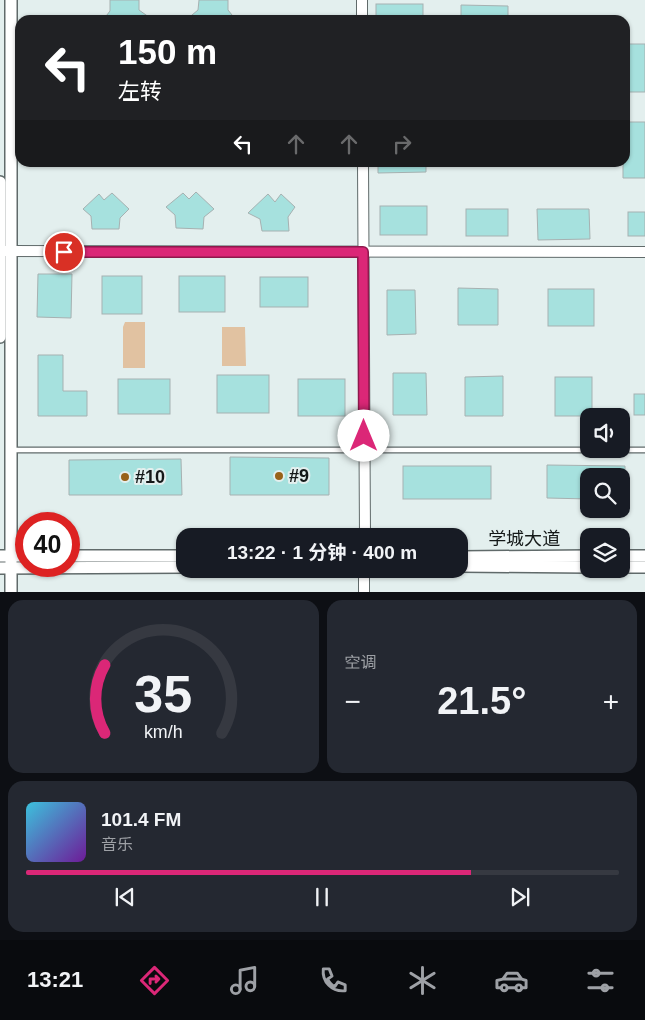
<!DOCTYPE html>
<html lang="zh">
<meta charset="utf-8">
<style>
body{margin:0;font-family:Arial,"Noto Sans SC",sans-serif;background:#242831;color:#f1f3f6;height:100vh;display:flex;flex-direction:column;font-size:19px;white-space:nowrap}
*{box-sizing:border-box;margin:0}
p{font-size:16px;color:#9ea1a6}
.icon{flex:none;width:28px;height:28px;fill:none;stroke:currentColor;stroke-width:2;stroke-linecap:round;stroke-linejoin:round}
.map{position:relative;height:592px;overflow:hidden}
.side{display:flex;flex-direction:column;gap:8px;padding:8px;background:#0d0f14;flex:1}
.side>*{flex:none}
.hud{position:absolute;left:15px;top:15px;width:615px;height:152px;border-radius:15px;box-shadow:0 1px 4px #0004;background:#202124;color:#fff;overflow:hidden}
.controls{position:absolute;left:580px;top:408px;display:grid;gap:10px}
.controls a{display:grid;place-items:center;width:50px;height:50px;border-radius:10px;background:#171b24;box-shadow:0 1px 4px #0004;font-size:25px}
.speed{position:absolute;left:15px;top:512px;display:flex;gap:10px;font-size:25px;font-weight:700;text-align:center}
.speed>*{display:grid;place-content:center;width:65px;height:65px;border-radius:50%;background:#171b24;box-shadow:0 1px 4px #0004;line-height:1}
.speed .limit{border:8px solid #d22;background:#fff;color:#111}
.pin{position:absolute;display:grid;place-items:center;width:42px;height:42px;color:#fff;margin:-21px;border:2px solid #fff;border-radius:50%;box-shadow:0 1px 5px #0007}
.me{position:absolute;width:55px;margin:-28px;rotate:0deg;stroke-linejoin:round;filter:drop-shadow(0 0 4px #0008)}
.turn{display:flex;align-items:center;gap:18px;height:105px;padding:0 20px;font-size:22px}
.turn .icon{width:65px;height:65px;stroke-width:2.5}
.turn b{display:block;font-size:35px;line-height:42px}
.lanes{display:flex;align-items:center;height:48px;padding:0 20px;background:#0003;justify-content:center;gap:25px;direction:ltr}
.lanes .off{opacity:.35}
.big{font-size:38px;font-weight:700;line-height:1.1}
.side .widget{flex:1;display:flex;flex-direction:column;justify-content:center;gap:8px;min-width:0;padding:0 18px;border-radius:15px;background:#242831}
.side .dial{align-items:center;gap:0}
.dial svg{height:130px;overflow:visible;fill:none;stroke:#363941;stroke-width:7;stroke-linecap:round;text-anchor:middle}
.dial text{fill:#f1f3f6;stroke:none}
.song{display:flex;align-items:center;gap:15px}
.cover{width:60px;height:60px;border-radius:8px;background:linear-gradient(135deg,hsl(190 70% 55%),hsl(280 70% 35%))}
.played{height:5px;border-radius:2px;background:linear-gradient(90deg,#db2777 75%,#363941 75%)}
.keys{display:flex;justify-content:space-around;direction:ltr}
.heat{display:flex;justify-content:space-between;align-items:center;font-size:28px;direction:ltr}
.side .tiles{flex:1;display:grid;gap:8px;grid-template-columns:1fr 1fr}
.widget:last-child{grid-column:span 2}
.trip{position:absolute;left:176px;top:528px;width:292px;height:50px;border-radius:15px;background:#171b24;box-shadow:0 1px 4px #0004;font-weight:700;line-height:50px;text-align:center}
.dock{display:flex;height:80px;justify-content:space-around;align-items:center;background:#090b0e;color:#9ea1a6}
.dock .icon{width:35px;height:35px}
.dock .current{color:#db2777}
.dock b{font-size:22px;color:#f1f3f6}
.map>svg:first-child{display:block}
.green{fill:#e1c2a1}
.building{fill:#a6e1de;stroke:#a6b1b1}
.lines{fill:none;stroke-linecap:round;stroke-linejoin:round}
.service-casing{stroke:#606a6a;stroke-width:7}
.tertiary-casing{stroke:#606a6a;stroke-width:12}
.secondary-casing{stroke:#606a6a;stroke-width:14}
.service{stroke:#fff;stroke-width:4.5}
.tertiary{stroke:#fff;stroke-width:10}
.secondary{stroke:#fff;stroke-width:11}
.route-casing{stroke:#8e194d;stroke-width:12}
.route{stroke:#db2777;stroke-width:9}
.poi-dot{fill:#986219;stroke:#e3efee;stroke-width:2}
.labels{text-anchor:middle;stroke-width:4;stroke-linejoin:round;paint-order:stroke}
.poi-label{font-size:18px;font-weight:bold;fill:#141818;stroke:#e3efee;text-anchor:start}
.street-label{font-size:18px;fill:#141818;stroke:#e3efee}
</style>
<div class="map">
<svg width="645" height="593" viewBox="0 0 645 593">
<rect width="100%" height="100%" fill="#e3efee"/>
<g class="green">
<path d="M125 322H145V368H123V327Z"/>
<path d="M222 327H245L246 366H222Z"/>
</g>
<g class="building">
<path d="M110 0H139V10L153 20H103L110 11Z"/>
<path d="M199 0H228V10L236 20H186L198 10Z"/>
<rect x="376" y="4" width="47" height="16"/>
<path d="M461 5 508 6V20H461Z"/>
<rect x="625" y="44" width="20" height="48"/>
<path d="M625 122H645V178H623V162H625Z"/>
<path d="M378 162H426V172L378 173Z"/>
<path d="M196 192 214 209 204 217 203 229 176 228 175 215 166 207 183 193 189 199Z"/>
<path d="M112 193 129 209 120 218 119 229H92L91 216 83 209 99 194 104 200Z"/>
<path d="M268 194 275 202 281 194 295 207 288 217 289 231H262L260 219 248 213Z"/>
<rect x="380" y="206" width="47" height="29"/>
<rect x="466" y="209" width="42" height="27"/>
<path d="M537 209H589L590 239 538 240Z"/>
<rect x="628" y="212" width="17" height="24"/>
<path d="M38 274H72L71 318 37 317Z"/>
<rect x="102" y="276" width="40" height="38"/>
<rect x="179" y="276" width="46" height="36"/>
<rect x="260" y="277" width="48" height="30"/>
<path d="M458 288 498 289V325H458Z"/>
<rect x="548" y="289" width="46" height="37"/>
<path d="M387 290H415L416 334 387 335Z"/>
<path d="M38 355H63V391H87V416H38Z"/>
<path d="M393 373H426L427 415H393Z"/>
<rect x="217" y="375" width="52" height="38"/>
<path d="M503 376V416H465V377Z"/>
<rect x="555" y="377" width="37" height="39"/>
<rect x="118" y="379" width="52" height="35"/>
<rect x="298" y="379" width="47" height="37"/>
<rect x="634" y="394" width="11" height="21"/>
<path d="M230 457 329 458V495H230Z"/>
<path d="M181 459 182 495H69V460Z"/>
<path d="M547 465 625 466V476H589V499L547 498Z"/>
<rect x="403" y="466" width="88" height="33"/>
</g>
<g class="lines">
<defs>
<path id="service" d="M11 450H645"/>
<g id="tertiary">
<path d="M362 0V20"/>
<path d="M363 162 365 536"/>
<path d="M4 251 645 252"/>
<path d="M364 569V593"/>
</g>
<g id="secondary">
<path d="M11 0V593"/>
<path d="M0 182V337"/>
<path d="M0 556H26"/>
<path d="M69 556H185"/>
<path d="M621 556H645"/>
<path d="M460 557 589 556"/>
<path d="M460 566 589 567"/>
<path d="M621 567H645"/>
<path d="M0 568 185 567"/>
</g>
</defs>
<use href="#service" class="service-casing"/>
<use href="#tertiary" class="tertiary-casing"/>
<use href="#secondary" class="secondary-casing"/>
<use href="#service" class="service"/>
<use href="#tertiary" class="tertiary"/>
<use href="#secondary" class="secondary"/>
</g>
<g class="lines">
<defs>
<path id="route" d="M64 252H363L364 436"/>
</defs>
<use href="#route" class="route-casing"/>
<use href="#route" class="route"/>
</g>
<g class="poi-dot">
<circle cx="279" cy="476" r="5"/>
<circle cx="125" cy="477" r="5"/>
</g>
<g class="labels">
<g class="poi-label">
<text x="289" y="482">#9</text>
<text x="135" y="483">#10</text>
</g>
<g class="street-label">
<text x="524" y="545">学城大道</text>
</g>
</g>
</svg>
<div class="controls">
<a><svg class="icon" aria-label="sound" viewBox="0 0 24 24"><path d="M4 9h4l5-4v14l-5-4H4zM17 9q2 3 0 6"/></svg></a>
<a><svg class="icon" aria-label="search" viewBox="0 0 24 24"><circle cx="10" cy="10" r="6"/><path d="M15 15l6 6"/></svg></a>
<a><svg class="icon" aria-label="layers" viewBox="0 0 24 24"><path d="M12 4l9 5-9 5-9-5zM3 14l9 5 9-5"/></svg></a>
</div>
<div class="speed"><div class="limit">40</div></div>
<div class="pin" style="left:64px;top:252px;background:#d93025"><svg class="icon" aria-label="arrive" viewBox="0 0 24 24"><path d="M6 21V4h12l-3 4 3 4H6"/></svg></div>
<svg class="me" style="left:364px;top:436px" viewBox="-20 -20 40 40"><circle r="19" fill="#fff"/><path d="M0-13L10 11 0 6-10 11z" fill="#db2777"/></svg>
<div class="trip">13:22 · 1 分钟 · 400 m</div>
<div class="hud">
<div class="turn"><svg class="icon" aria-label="left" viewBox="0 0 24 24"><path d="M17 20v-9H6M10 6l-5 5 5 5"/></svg><div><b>150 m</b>左转</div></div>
<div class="lanes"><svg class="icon" aria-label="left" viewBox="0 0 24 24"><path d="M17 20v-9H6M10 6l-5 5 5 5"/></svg><svg class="icon off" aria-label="ahead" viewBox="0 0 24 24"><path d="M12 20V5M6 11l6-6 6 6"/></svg><svg class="icon off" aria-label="ahead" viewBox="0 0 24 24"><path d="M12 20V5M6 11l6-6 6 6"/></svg><svg class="icon off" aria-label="right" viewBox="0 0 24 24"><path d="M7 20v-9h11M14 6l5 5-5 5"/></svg></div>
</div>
</div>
<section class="side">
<div class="tiles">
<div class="widget dial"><svg viewBox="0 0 100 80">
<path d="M14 69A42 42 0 1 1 86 69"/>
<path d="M14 69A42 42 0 0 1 14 27" stroke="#db2777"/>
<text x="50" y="56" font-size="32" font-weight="700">35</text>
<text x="50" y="72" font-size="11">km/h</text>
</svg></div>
<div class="widget"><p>空调</p>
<div class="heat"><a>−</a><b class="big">21.5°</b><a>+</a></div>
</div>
<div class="widget">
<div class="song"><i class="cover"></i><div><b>101.4 FM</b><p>音乐</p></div></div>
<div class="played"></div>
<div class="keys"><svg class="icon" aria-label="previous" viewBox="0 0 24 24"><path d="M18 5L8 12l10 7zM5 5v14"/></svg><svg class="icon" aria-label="pause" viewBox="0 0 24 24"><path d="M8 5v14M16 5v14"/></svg><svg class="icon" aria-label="next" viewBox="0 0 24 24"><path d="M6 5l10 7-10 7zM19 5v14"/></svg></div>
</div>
</div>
</section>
<nav class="dock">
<b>13:21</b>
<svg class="icon current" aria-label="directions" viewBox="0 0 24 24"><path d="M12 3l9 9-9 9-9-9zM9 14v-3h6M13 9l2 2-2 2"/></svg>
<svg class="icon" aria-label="music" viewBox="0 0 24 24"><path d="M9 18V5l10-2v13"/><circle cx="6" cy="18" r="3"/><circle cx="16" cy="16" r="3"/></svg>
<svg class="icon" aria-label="phone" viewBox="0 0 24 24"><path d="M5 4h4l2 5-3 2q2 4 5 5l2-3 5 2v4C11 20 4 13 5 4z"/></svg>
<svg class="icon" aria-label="climate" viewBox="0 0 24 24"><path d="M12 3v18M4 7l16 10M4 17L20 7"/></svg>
<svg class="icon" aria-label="car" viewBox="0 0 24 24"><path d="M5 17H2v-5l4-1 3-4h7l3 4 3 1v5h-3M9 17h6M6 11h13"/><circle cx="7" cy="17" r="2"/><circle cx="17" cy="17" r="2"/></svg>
<svg class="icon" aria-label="filters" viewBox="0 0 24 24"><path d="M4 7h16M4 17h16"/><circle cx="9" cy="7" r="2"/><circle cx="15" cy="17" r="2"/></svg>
</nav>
